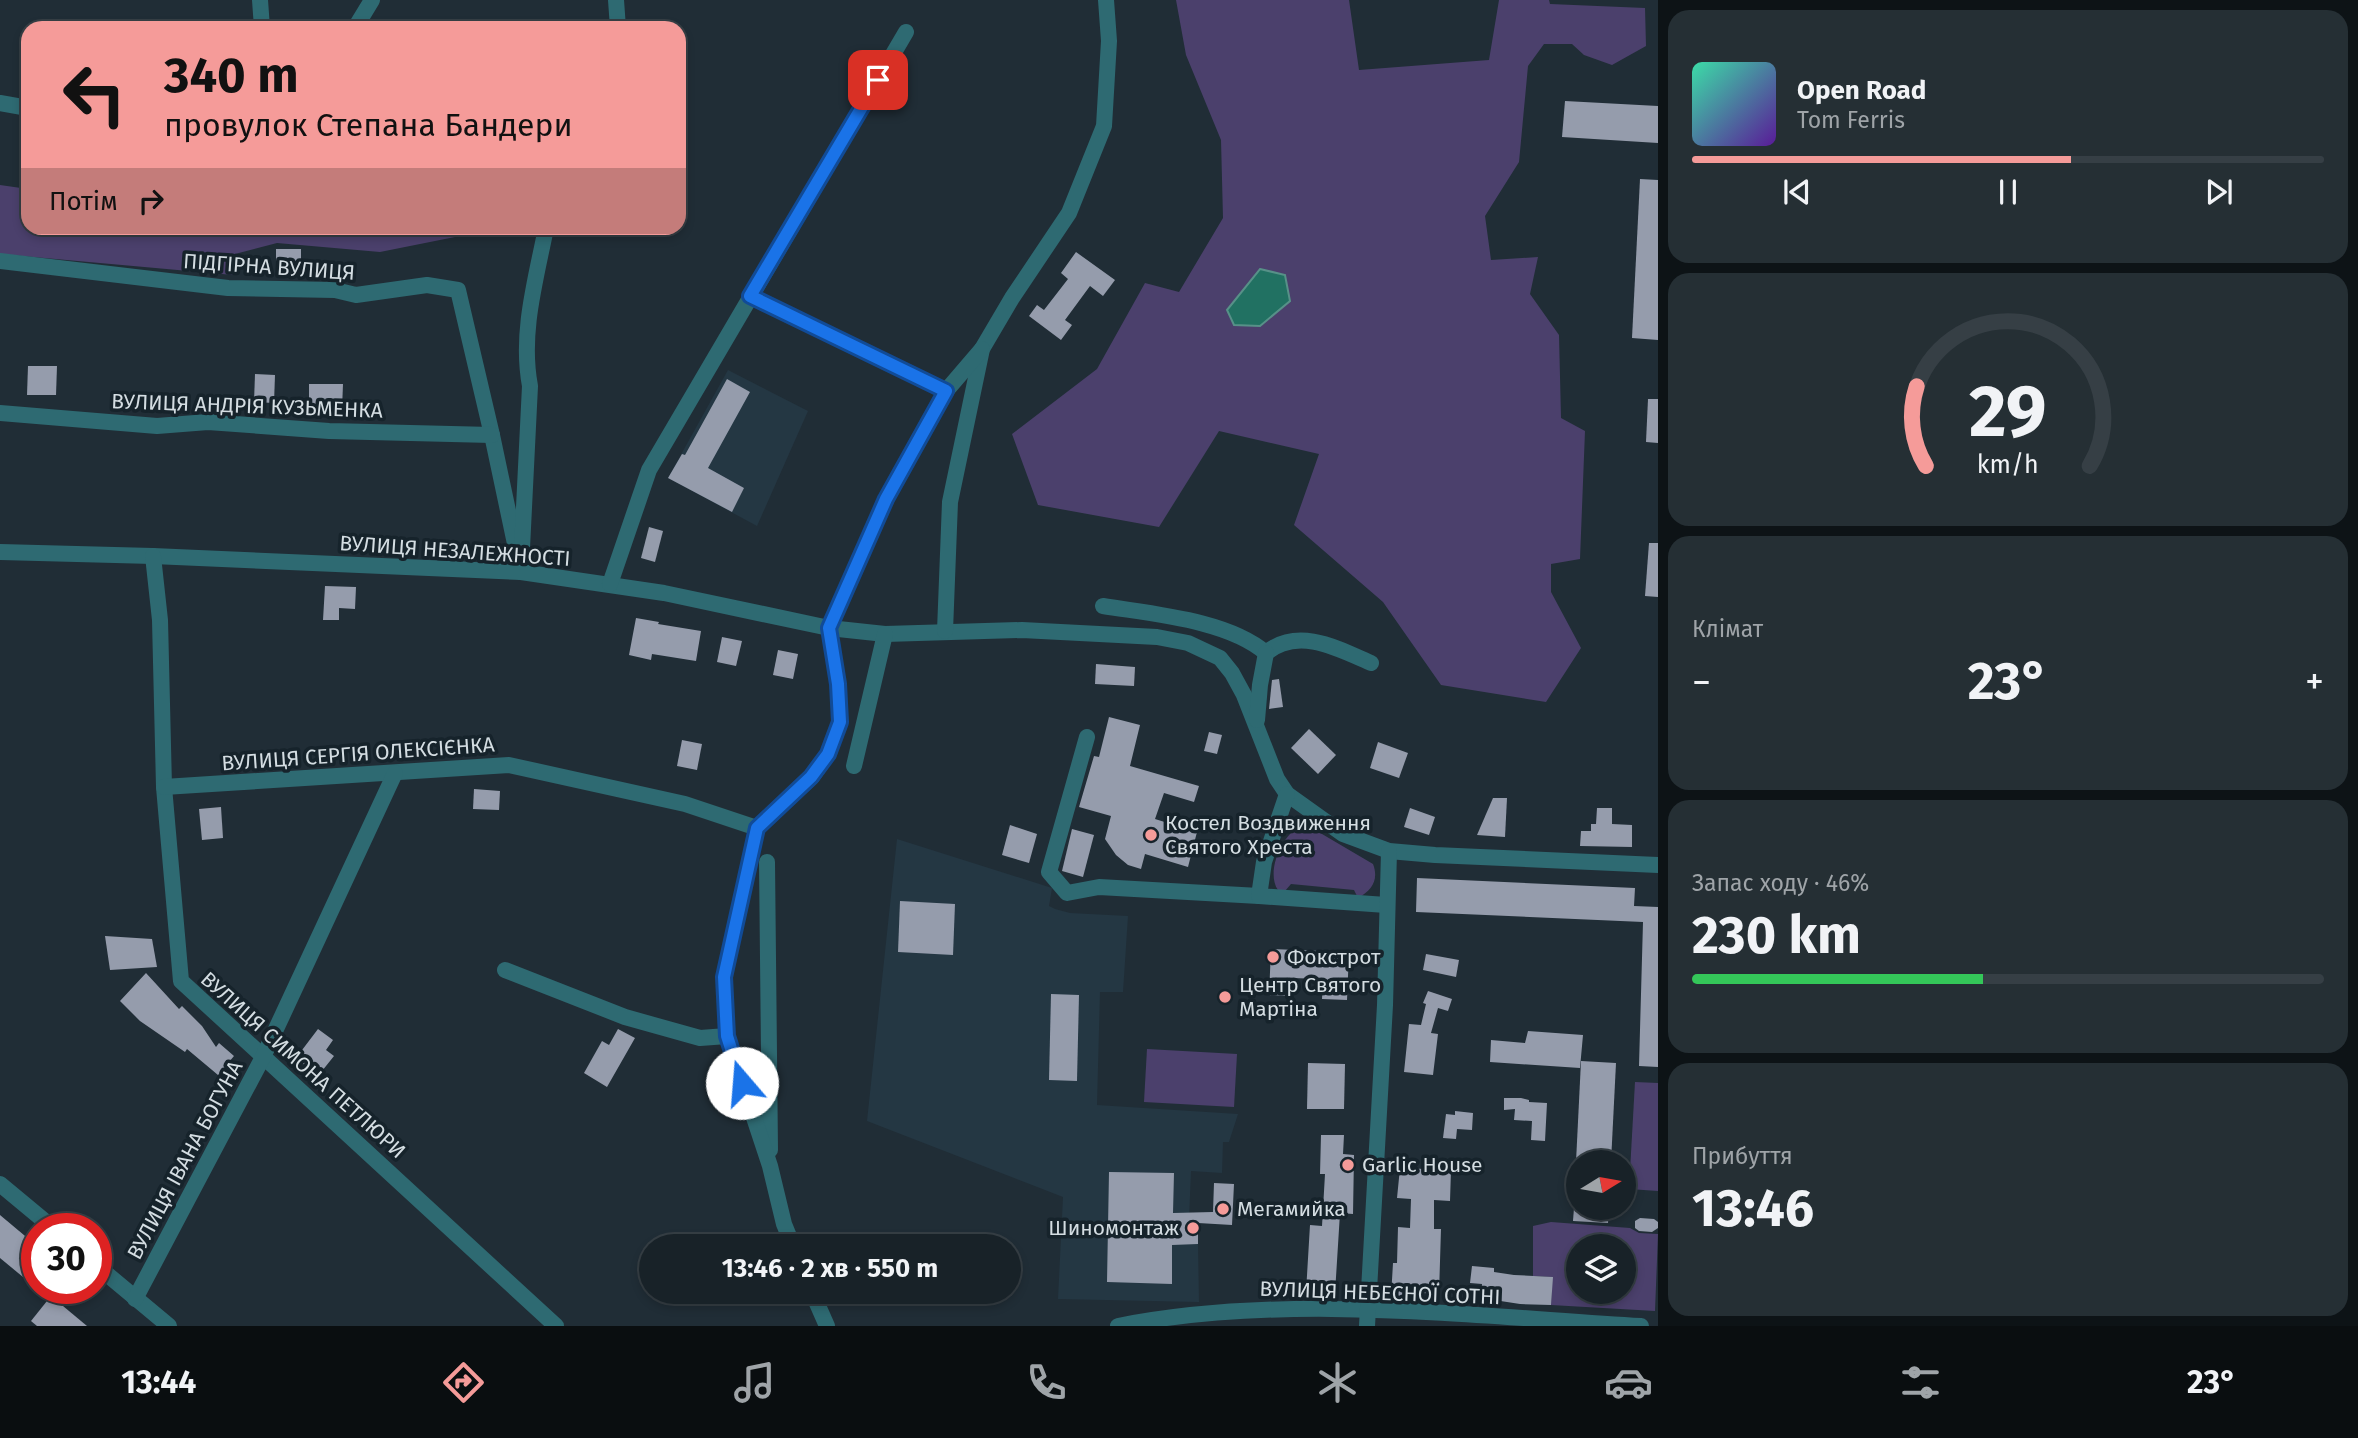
<!DOCTYPE html>
<html lang="uk">
<meta charset="utf-8">
<style>
body{margin:0;font-family:"Fira Sans",sans-serif;background:#252f34;color:#f1f3f6;height:100vh;display:flex;flex-direction:column;font-size:26px;white-space:nowrap}
*{box-sizing:border-box;margin:0}
p{font-size:23px;color:#9fa4a8}
.icon{flex:none;width:38px;height:38px;fill:none;stroke:currentColor;stroke-width:2;stroke-linecap:round;stroke-linejoin:round}
.map{position:relative;flex:1;overflow:hidden}
.panel{display:flex;flex-direction:column;gap:10px;padding:10px;background:#0d1316;width:700px}
.panel>*{flex:none}
.guide{position:absolute;left:21px;top:21px;width:665px;height:214px;border-radius:21px;box-shadow:0 4px 10px #0003,0 0 0 2px #363f45;background:#f59b99;color:#111;overflow:hidden}
.needle{width:46px;rotate:79deg}
.controls{position:absolute;left:1566px;top:1150px;display:grid;gap:14px}
.controls a{display:grid;place-items:center;width:70px;height:70px;border-radius:50%;background:#182228;box-shadow:0 4px 10px #0003,0 0 0 2px #363f45;font-size:35px}
.speed{position:absolute;left:21px;top:1213px;display:flex;gap:14px;font-size:35px;font-weight:700;text-align:center}
.speed>*{display:grid;place-content:center;width:91px;height:91px;border-radius:50%;background:#182228;box-shadow:0 4px 10px #0003,0 0 0 2px #363f45;line-height:1}
.speed .limit{border:10px solid #d22;background:#fff;color:#111}
.pin{position:absolute;display:grid;place-items:center;width:60px;height:60px;color:#fff;margin:-30px;border-radius:14px;box-shadow:0 4px 10px #0006}
.me{position:absolute;width:77px;margin:-38px;rotate:342deg;stroke-linejoin:round;filter:drop-shadow(0 0 5px #0008)}
.turn{display:flex;align-items:center;gap:24px;height:147px;padding:0 28px;font-size:32px}
.turn .icon{width:91px;height:91px;stroke-width:2.5}
.turn b{display:block;font-size:49px;line-height:60px}
.then{display:flex;align-items:center;height:66px;padding:0 28px;background:#0003;gap:14px;font-size:26px}
.big{font-size:52px;font-weight:700;line-height:1.1}
.panel .widget{flex:1;display:flex;flex-direction:column;justify-content:center;gap:10px;min-width:0;padding:0 24px;border-radius:21px;background:#252f34}
.panel .dial{align-items:center;gap:0}
.dial svg{height:182px;overflow:visible;fill:none;stroke:#363f45;stroke-width:7;stroke-linecap:round;text-anchor:middle}
.dial text{fill:#f1f3f6;stroke:none}
.song{display:flex;align-items:center;gap:21px}
.cover{width:84px;height:84px;border-radius:10px;background:linear-gradient(135deg,hsl(160 70% 55%),hsl(270 70% 35%))}
.played{height:7px;border-radius:4px;background:linear-gradient(90deg,#f59b99 60%,#363f45 60%)}
.keys{display:flex;justify-content:space-around;direction:ltr}
.heat{display:flex;justify-content:space-between;align-items:center;font-size:38px;direction:ltr}
.charge{height:10px;border-radius:5px;background:linear-gradient(90deg,#34c759 46%,#363f45 0)}
.trip{position:absolute;left:639px;top:1234px;width:382px;height:70px;border-radius:35px;background:#182228;box-shadow:0 4px 10px #0003,0 0 0 2px #363f45;font-weight:700;line-height:70px;text-align:center}
.dock{display:flex;height:112px;justify-content:space-around;align-items:center;background:#0a0e10;color:#9fa4a8}
.dock .icon{width:49px;height:49px}
.dock .on{color:#f59b99}
.dock b{font-size:32px;color:#f1f3f6}
main{display:flex;flex:1;min-height:0}
.map>svg:first-child{display:block}
.built{fill:#243743}
.green{fill:#4b406c;fill-rule:evenodd}
.water{fill:#217162;stroke:#579188;stroke-width:2}
.building{fill:#959cac}
.lines{fill:none;stroke-linecap:round;stroke-linejoin:round}
.minor{stroke:#2e6a72;stroke-width:16}
.route-casing{stroke:#114b97;stroke-width:18}
.route{stroke:#1a73e8;stroke-width:12}
.poi-dot{fill:#f59b99;stroke:#16232b;stroke-width:2.5}
.labels{text-anchor:middle;stroke-width:7;stroke-linejoin:round;paint-order:stroke}
.street-label{font-size:21px;fill:#d4dde2;stroke:#16232b}
.poi-label{font-size:21px;fill:#d4dde2;stroke:#16232b;text-anchor:start}
</style>
<main>
<div class="map">
<svg width="1658" height="1326" viewBox="0 0 1658 1326">
<rect width="100%" height="100%" fill="#202d36"/>
<g class="built">
<path d="M728 370 808 411 757 526 668 478Z"/>
<path d="M897 839 1052 888 1049 906 1055 909 1070 913 1128 916 1123 992H1100L1097 1105 1238 1114 1229 1142H1223L1222 1173 1191 1171 1188 1244H1198L1199 1302 1058 1299 1063 1197 867 1121Z"/>
</g>
<g class="green">
<path d="M1176 0H1349L1359 70 1489 60 1499 0H1549L1550 4 1645 8 1646 46 1612 65 1584 55 1572 44H1544L1528 66 1519 162 1485 216 1491 260 1538 257 1530 294 1559 335 1561 418 1585 431 1580 559 1551 564V592L1581 648 1546 702 1441 685 1383 602 1294 525 1319 454 1219 431 1159 527 1038 505 1012 434 1097 369 1145 283 1179 292 1223 218 1221 140 1186 55Z"/>
<path d="M0 185 28 189V228H480V232L380 252 277 243 235 254 233 275 0 254Z"/>
<path d="M1305 824 1373 864C1379 880 1372 890 1358 898L1354 890 1291 884 1285 891 1278 890C1265 872 1283 830 1305 824Z"/>
<path d="M1147 1049 1237 1054 1234 1107 1144 1102Z"/>
<path d="M1635 1082 1658 1083V1191L1629 1189Z"/>
<path d="M1551 1222 1630 1228 1639 1233 1658 1234 1655 1311 1551 1305 1552 1277 1533 1276V1226ZM1578 1246H1624V1292H1578Z"/>
</g>
<path class="water" d="M1260 269 1285 275 1290 301 1260 326 1234 325 1227 310Z"/>
<g class="building">
<path d="M1565 101 1658 106V143L1562 137Z"/>
<path d="M1640 179 1658 180V340L1632 338Z"/>
<rect x="276" y="249" width="25" height="22"/>
<path d="M1076 252 1115 280 1103 296 1090 286 1065 320 1072 325 1061 340 1029 316 1037 305 1044 310 1068 279 1061 273Z"/>
<path d="M28 366H57L56 395H27Z"/>
<path d="M255 374 275 375 274 403 254 402Z"/>
<path d="M727 379 750 392 708 468 744 488 732 512 668 478 682 454 685 455Z"/>
<path d="M309 384H343L342 409 309 408Z"/>
<path d="M1648 399H1658V443L1646 442Z"/>
<path d="M649 527 663 531 655 562 641 558Z"/>
<path d="M1649 543H1658V597L1645 596Z"/>
<path d="M325 586 356 587 355 609 339 608V620H323Z"/>
<path d="M636 618 659 622 658 624 701 631 696 661 652 654 651 660 629 655Z"/>
<path d="M722 637 742 641 736 666 717 662Z"/>
<path d="M778 650 798 654 793 679 773 675Z"/>
<path d="M1096 664 1135 667 1134 686 1095 684Z"/>
<path d="M1279 679 1283 707 1269 709 1272 680Z"/>
<path d="M1109 717 1140 725 1130 766 1199 786 1194 802 1164 793 1155 819 1197 832 1188 867 1145 854 1141 869 1128 865 1116 855 1105 839 1111 816 1079 807 1094 756 1099 757Z"/>
<path d="M1309 729 1336 755 1318 774 1291 748Z"/>
<path d="M1209 732 1222 735 1217 754 1204 751Z"/>
<path d="M682 740 702 744 697 770 677 766Z"/>
<path d="M1378 742 1408 753 1399 778 1370 768Z"/>
<path d="M474 789 500 791 499 810 473 809Z"/>
<path d="M1493 798H1507L1505 837 1477 835Z"/>
<path d="M221 807 223 838 202 840 199 809Z"/>
<path d="M1410 808 1435 817 1429 835 1404 827Z"/>
<path d="M1597 808H1612V824L1632 825V847L1580 846 1581 831H1591V824H1596Z"/>
<path d="M1010 825 1037 834 1029 863 1002 855Z"/>
<path d="M1072 829 1094 835 1083 877 1062 871Z"/>
<path d="M1417 878 1635 888 1634 906 1658 907V1067L1639 1066 1643 922 1416 912Z"/>
<path d="M900 901 955 904 953 955 898 952Z"/>
<path d="M105 936 152 939 157 967 110 970Z"/>
<path d="M1271 949 1349 952 1347 1000 1322 999 1323 979 1292 978 1291 996 1269 995Z"/>
<path d="M1426 954 1459 960 1456 977 1423 970Z"/>
<path d="M146 973 179 1009 182 1006 202 1026 216 1047 219 1043 234 1056 218 1075 187 1049 185 1052 140 1021 120 1001Z"/>
<path d="M1428 991 1452 999 1448 1011 1438 1008 1431 1033 1438 1034 1433 1075 1404 1072 1409 1024 1421 1025 1426 1004 1423 1003Z"/>
<path d="M1051 994 1079 995 1077 1081 1049 1080Z"/>
<path d="M318 1029 333 1040 326 1050 334 1056 318 1076 296 1058Z"/>
<path d="M618 1029 635 1038 607 1087 584 1073 602 1041 609 1045Z"/>
<path d="M1528 1031 1583 1035 1580 1068 1490 1062 1491 1040 1525 1043Z"/>
<path d="M1581 1061 1616 1063 1611 1162H1576Z"/>
<path d="M1308 1063 1345 1064 1344 1109H1307Z"/>
<path d="M1504 1098H1521L1529 1100V1102L1547 1103 1545 1141 1531 1140 1532 1121 1514 1120 1515 1109 1504 1110Z"/>
<path d="M1455 1111 1473 1113 1472 1130 1457 1129 1456 1139 1443 1138 1446 1114 1455 1115Z"/>
<path d="M1321 1135H1344L1343 1154 1354 1155 1353 1214 1340 1213 1335 1293 1306 1292 1310 1225 1322 1226 1325 1174H1320Z"/>
<path d="M1400 1168 1451 1170 1450 1201 1434 1200V1229H1441L1439 1294 1420 1293 1412 1299 1391 1297 1393 1263H1397L1398 1227 1410 1228 1411 1199 1397 1198Z"/>
<path d="M1109 1172 1174 1173 1173 1213 1213 1212 1214 1183 1234 1184 1232 1225 1198 1223V1244L1172 1245V1284L1107 1282Z"/>
<path d="M1574 1208H1609L1608 1223 1573 1221Z"/>
<path d="M0 1215 37 1246V1260L23 1277 0 1258Z"/>
<path d="M1640 1218 1654 1219 1658 1222V1228L1652 1232 1639 1231 1635 1228V1221Z"/>
<path d="M1472 1266 1494 1268V1272L1514 1275 1553 1277 1551 1305 1520 1304 1481 1298 1482 1284 1470 1283Z"/>
<path d="M51 1296 87 1326H37L31 1321Z"/>
</g>
<g class="lines">
<g class="minor">
<path d="M260 0 262 28"/>
<path d="M616 0 618 28"/>
<path d="M355 28 372 0"/>
<path d="M0 103 28 108"/>
<path d="M0 261 228 288 335 290 356 295 427 285 458 290 492 435 521 572"/>
<path d="M750 296 946 391"/>
<path d="M0 413 157 426 208 422 329 431 492 435"/>
<path d="M522 548 530 386C520 333 536 279 546 228"/>
<path d="M0 552 153 556 521 572 664 593 829 628 885 634 1022 630 1157 637 1188 643 1220 658 1232 673 1244 695 1277 779 1287 794 1343 834 1389 851 1435 855 1658 865"/>
<path d="M153 556 160 620 164 787 181 981 556 1326"/>
<path d="M610 584 649 470 906 32"/>
<path d="M1103 606C1152 614 1228 620 1266 653 1298 626 1339 649 1371 663"/>
<path d="M945 631 950 502 982 349 1012 298 1069 213 1104 126 1109 41 1106 0"/>
<path d="M1257 720 1260 685 1266 653"/>
<path d="M1087 737 1049 872 1067 893 1099 887 1259 896"/>
<path d="M854 766 885 634"/>
<path d="M164 787 509 765 685 804 757 828"/>
<path d="M1287 794 1264 862 1259 896 1386 905"/>
<path d="M767 862 770 1150"/>
<path d="M505 970 625 1017 700 1038 727 1036"/>
<path d="M0 1184 53 1228"/>
<path d="M793 1246 784 1224 770 1166 727 1036 724 977 757 828 812 777 828 754 840 722 838 684 829 628 886 499 946 391 982 349"/>
<path d="M96 1265 169 1326"/>
<path d="M812 1292 827 1326"/>
<path d="M135 1299 263 1057 395 773"/>
<path d="M1118 1326C1284 1293 1472 1316 1641 1326"/>
<path d="M1367 1326 1385 1005 1389 851"/>
</g>
</g>
<g class="lines">
<defs>
<path id="route" d="M742 1083 727 1036 724 977 757 828 811 777 828 754 840 722 838 684 829 628 886 499 946 391 750 296 878 80"/>
</defs>
<use href="#route" class="route-casing"/>
<use href="#route" class="route"/>
</g>
<g class="poi-dot">
<circle cx="1151" cy="835" r="7"/>
<circle cx="1273" cy="957" r="7"/>
<circle cx="1225" cy="997" r="7"/>
<circle cx="1348" cy="1165" r="7"/>
<circle cx="1223" cy="1209" r="7"/>
<circle cx="1193" cy="1228" r="7"/>
</g>
<g class="labels">
<g class="street-label">
<text transform="translate(269 267) rotate(4)" y="7">ПІДГІРНА ВУЛИЦЯ</text>
<text transform="translate(247 406) rotate(2)" y="7">ВУЛИЦЯ АНДРІЯ КУЗЬМЕНКА</text>
<text transform="translate(455 551) rotate(4)" y="7">ВУЛИЦЯ НЕЗАЛЕЖНОСТІ</text>
<text transform="translate(358 754) rotate(-4)" y="7">ВУЛИЦЯ СЕРГІЯ ОЛЕКСІЄНКА</text>
<text transform="translate(303 1065) rotate(42)" y="7">ВУЛИЦЯ СИМОНА ПЕТЛЮРИ</text>
<text transform="translate(185 1160) rotate(-62)" y="7">ВУЛИЦЯ ІВАНА БОГУНА</text>
<text transform="translate(1380 1293) rotate(2)" y="7">ВУЛИЦЯ НЕБЕСНОЇ СОТНІ</text>
</g>
<g class="poi-label">
<text x="1165" y="830">Костел Воздвиження<tspan x="1165" dy="24">Святого Хреста</tspan></text>
<text x="1287" y="964">Фокстрот</text>
<text x="1239" y="992">Центр Святого<tspan x="1239" dy="24">Мартіна</tspan></text>
<text x="1362" y="1172">Garlic House</text>
<text x="1237" y="1216">Мегамийка</text>
<text x="1179" y="1235" text-anchor="end">Шиномонтаж</text>
</g>
</g>
</svg>
<div class="controls">
<a><svg class="needle" viewBox="-14 -14 28 28"><path d="M0-13l5 13h-10z" fill="#e53935"/><path d="M0 13l5-13h-10z" fill="#9fa4a8"/></svg></a>
<a><svg class="icon" aria-label="layers" viewBox="0 0 24 24"><path d="M12 4l9 5-9 5-9-5zM3 14l9 5 9-5"/></svg></a>
</div>
<div class="speed"><div class="limit">30</div></div>
<div class="pin" style="left:878px;top:80px;background:#d93025"><svg class="icon" aria-label="arrive" viewBox="0 0 24 24"><path d="M6 21V4h12l-3 4 3 4H6"/></svg></div>
<svg class="me" style="left:742px;top:1083px" viewBox="-20 -20 40 40"><circle r="19" fill="#fff"/><path d="M0-13L10 11 0 6-10 11z" fill="#1a73e8"/></svg>
<div class="trip">13:46 · 2 хв · 550 m</div>
<div class="guide">
<div class="turn"><svg class="icon" aria-label="left" viewBox="0 0 24 24"><path d="M17 20v-9H6M10 6l-5 5 5 5"/></svg><div><b>340 m</b>провулок Степана Бандери</div></div>
<div class="then">Потім<svg class="icon" aria-label="right" viewBox="0 0 24 24"><path d="M7 20v-9h11M14 6l5 5-5 5"/></svg></div>
</div>
</div>
<section class="panel">
<div class="widget">
<div class="song"><i class="cover"></i><div><b>Open Road</b><p>Tom Ferris</p></div></div>
<div class="played"></div>
<div class="keys"><svg class="icon" aria-label="previous" viewBox="0 0 24 24"><path d="M18 5L8 12l10 7zM5 5v14"/></svg><svg class="icon" aria-label="pause" viewBox="0 0 24 24"><path d="M8 5v14M16 5v14"/></svg><svg class="icon" aria-label="next" viewBox="0 0 24 24"><path d="M6 5l10 7-10 7zM19 5v14"/></svg></div>
</div>
<div class="widget dial"><svg viewBox="0 0 100 80">
<path d="M14 69A42 42 0 1 1 86 69"/>
<path d="M14 69A42 42 0 0 1 10 34" stroke="#f59b99"/>
<text x="50" y="56" font-size="32" font-weight="700">29</text>
<text x="50" y="72" font-size="11">km/h</text>
</svg></div>
<div class="widget"><p>Клімат</p>
<div class="heat"><a>−</a><b class="big">23°</b><a>+</a></div>
</div>
<div class="widget"><p>Запас ходу · 46%</p><b class="big">230 km</b><div class="charge"></div></div>
<div class="widget"><p>Прибуття</p><b class="big">13:46</b></div>
</section>
</main>
<nav class="dock">
<b>13:44</b>
<svg class="icon on" aria-label="directions" viewBox="0 0 24 24"><path d="M12 3l9 9-9 9-9-9zM9 14v-3h6M13 9l2 2-2 2"/></svg>
<svg class="icon" aria-label="music" viewBox="0 0 24 24"><path d="M9 18V5l10-2v13"/><circle cx="6" cy="18" r="3"/><circle cx="16" cy="16" r="3"/></svg>
<svg class="icon" aria-label="phone" viewBox="0 0 24 24"><path d="M5 4h4l2 5-3 2q2 4 5 5l2-3 5 2v4C11 20 4 13 5 4z"/></svg>
<svg class="icon" aria-label="climate" viewBox="0 0 24 24"><path d="M12 3v18M4 7l16 10M4 17L20 7"/></svg>
<svg class="icon" aria-label="car" viewBox="0 0 24 24"><path d="M5 17H2v-5l4-1 3-4h7l3 4 3 1v5h-3M9 17h6M6 11h13"/><circle cx="7" cy="17" r="2"/><circle cx="17" cy="17" r="2"/></svg>
<svg class="icon" aria-label="filters" viewBox="0 0 24 24"><path d="M4 7h16M4 17h16"/><circle cx="9" cy="7" r="2"/><circle cx="15" cy="17" r="2"/></svg>
<b>23°</b>
</nav>
